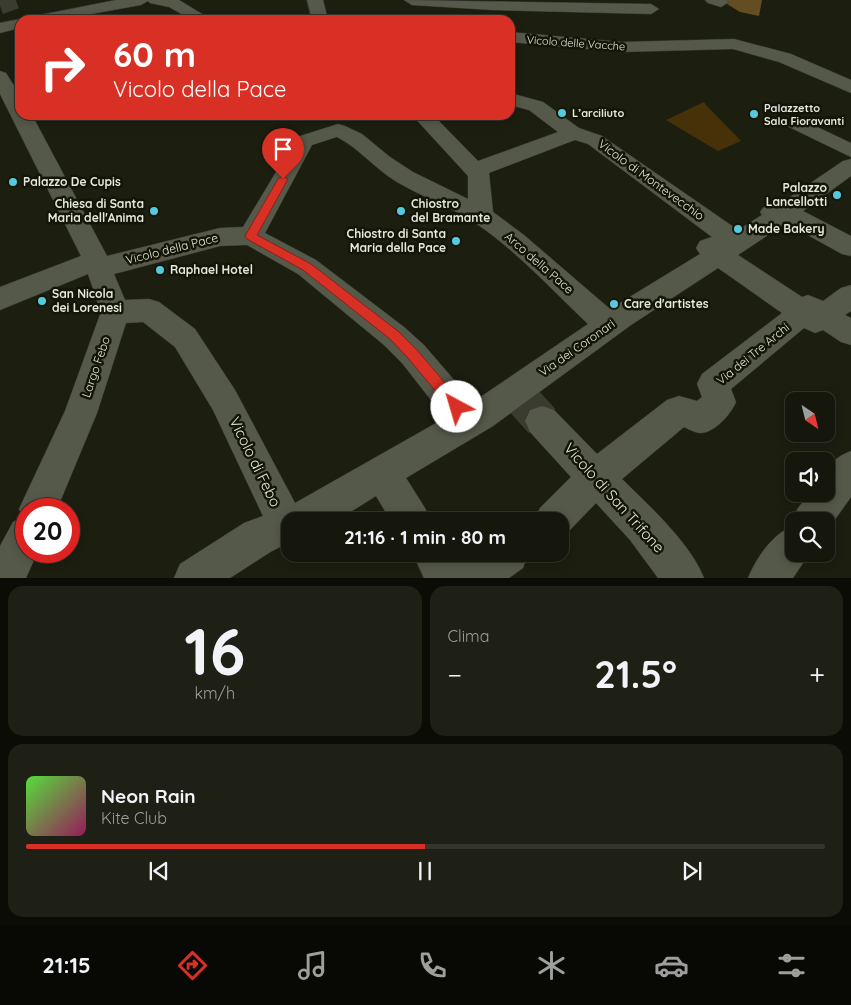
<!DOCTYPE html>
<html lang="it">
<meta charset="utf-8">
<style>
body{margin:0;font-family:Quicksand,sans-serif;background:#1e1f15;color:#f1f3f6;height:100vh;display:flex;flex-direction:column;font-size:19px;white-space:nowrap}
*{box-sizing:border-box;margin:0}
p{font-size:16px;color:#9d9f9d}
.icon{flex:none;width:28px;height:28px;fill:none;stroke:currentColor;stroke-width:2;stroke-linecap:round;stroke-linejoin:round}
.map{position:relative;height:578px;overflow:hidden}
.side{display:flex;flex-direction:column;gap:8px;padding:8px;background:#0c0c07;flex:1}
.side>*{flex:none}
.banner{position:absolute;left:15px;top:15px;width:500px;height:105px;border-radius:15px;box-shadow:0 2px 8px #0003,0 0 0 1px #34352d;background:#d93025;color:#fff;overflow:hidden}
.needle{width:32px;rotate:145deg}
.fabs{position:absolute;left:785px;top:392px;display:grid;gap:10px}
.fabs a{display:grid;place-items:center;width:50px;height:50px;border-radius:10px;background:#15160c;box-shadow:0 2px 8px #0003,0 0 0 1px #34352d;font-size:25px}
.speed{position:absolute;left:15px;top:498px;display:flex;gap:10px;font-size:25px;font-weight:700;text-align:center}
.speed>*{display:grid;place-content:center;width:65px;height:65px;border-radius:50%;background:#15160c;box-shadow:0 2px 8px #0003,0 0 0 1px #34352d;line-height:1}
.speed .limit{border:8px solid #d22;background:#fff;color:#111}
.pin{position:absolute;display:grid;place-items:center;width:42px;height:42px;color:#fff;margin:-51px -21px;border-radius:50% 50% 50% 0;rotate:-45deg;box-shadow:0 0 5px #0007}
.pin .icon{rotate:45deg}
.me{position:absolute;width:55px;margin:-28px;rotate:321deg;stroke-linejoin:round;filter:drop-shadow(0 0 4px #0008)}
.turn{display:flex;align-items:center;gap:18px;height:105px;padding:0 15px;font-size:22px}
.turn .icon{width:65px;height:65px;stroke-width:2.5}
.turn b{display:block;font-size:35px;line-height:42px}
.big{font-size:38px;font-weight:800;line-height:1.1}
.side .tile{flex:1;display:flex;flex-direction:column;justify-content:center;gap:8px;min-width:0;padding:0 18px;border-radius:15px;background:#1e1f15}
.side .dial{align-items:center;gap:0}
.dial b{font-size:65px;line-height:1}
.song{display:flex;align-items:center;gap:15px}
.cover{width:60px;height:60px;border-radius:8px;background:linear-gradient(135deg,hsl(110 70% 55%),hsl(330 70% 35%))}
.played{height:5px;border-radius:2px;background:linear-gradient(90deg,#d93025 50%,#34352d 50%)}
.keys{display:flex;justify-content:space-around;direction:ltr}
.heat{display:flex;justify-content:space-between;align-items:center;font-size:28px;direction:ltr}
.side .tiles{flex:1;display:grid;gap:8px;grid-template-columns:1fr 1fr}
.tile:last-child{grid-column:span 2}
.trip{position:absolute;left:281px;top:512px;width:288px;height:50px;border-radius:15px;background:#15160c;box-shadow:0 2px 8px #0003,0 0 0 1px #34352d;font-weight:800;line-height:50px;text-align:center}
.dock{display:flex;height:80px;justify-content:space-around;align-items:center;background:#080905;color:#9d9f9d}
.dock .icon{width:35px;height:35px}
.dock .current{color:#d93025}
.dock b{font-size:22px;color:#f1f3f6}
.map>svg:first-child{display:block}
.green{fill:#473108}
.forest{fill:#654d23}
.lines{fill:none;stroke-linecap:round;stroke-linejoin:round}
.minor-tunnel-far1{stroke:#3a3c2f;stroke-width:17;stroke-dasharray:17 9;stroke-linecap:butt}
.minor-tunnel{stroke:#3a3c2f;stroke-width:36;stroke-dasharray:36 18;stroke-linecap:butt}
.minor-casing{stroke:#373932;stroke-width:1}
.minor{fill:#555949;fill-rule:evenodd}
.route{fill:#d93025;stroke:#8d1f18}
.poi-dot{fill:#55cadf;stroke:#131507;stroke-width:2}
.labels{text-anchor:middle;stroke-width:5;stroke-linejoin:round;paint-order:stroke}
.far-street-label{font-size:11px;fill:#e5e8de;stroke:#131507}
.far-poi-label{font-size:11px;font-weight:bold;fill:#e5e8de;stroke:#131507;text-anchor:start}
.street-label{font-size:12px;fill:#e5e8de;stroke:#131507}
.poi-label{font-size:12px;font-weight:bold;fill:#e5e8de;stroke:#131507;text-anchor:start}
.near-street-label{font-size:15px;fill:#e5e8de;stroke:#131507}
</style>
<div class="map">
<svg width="851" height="578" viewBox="0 0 851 578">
<rect width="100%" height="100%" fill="#1c1e10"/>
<path class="green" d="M704 102 706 105 741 141 718 151 666 120Z"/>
<path class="forest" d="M728 0H762L759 16 740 12 727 4Z"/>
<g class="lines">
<path class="minor-tunnel-far1" d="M0 6 17 0"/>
<path class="minor-tunnel" d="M523 400 542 421"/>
<defs>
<g id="minor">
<path d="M116 0H179L212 20H192L169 7 150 3 148 1 141 5 58 20H20V28L0 33V23Z"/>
<path d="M307 0H323L328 20H312Z"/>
<path d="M404 0 651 4 659 9 651 14 492 10 412 5Z"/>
<path d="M705 0H727L729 2 721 7 708 3Z"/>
<path d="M510 32 621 42 734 39 791 54 851 80V93L779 62 733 49 621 52 510 42Z"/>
<path d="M0 71 6 73 20 95V115H32L107 256 220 228 243 227 297 137 338 124 345 126 362 134 390 157 413 172 468 199V176L412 115H433L478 161 558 132 529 110 510 105V93L543 102 579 128 602 136 738 230 762 215 760 212C765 204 774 199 784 201L843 161 851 159V176L803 211 851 236V256L842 254 786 223 738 255 802 297 808 295 823 301 841 288 851 285V311L845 315 851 318V345L841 342 823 330 815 333 804 328 731 389 736 402C731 414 714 434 699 433 694 432 688 429 684 427L622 479C649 506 689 541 704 578H658L630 540 596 503 566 534 560 537V521H534L540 508 571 477 530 432 525 421 530 410 542 406 554 410 597 454 667 400 679 396 697 401 702 397 697 384 702 374 782 313 718 268 631 325 493 426 406 478 425 508 431 521H391L376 496 336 521H290V542L272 551 230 578H174L180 564 244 523 263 516 213 410 175 347 143 322 126 323 97 413 57 509H26V551H38L26 578H0V546L13 522 23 517 19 509 65 411 101 312 88 274 0 310V287L81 256 0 94ZM337 137C359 148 375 169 397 182 421 196 448 206 472 221 512 246 553 291 588 324L473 402 424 345 404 327 316 260 265 233 312 145ZM575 140 588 144 712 237 700 241 696 248 700 254 610 309 524 235 493 212 489 173ZM247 245 298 274 384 345 402 363 445 418 295 503 235 390 195 329 159 302 149 299 125 300 114 274 220 246Z"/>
<path d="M796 117 851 143V157L789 127 786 123 789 119Z"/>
<path d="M851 451V497L826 532V521H794V525L792 521 798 508 809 494H826C826 470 828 460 851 451Z"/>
<path d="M794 525V554H809L793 578H748C757 556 773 534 794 525Z"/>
<path d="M413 554H454L460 563 474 554H528L523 568 509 578H424Z"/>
</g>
</defs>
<use href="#minor" class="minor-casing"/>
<use href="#minor" class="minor"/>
</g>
<path class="route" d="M283 176 288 179 257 235 311 264 399 332 417 350 462 403 464 407 462 412 457 414 453 412 408 358 390 339 303 270 247 239 245 236 278 179Z"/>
<g class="poi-dot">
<circle cx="562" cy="113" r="5"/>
<circle cx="754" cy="114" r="5"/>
<circle cx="13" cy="182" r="5"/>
<circle cx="837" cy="195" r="5"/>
<circle cx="154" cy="211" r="5"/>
<circle cx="401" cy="211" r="5"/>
<circle cx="738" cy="229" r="5"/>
<circle cx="456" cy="241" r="5"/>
<circle cx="160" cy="270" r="5"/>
<circle cx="42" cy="301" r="5"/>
<circle cx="614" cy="304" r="5"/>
</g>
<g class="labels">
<g class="far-street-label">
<text transform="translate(576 43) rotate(4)" y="4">Vicolo delle Vacche</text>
</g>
<g class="far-poi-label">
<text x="764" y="112">Palazzetto<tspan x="764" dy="13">Sala Fioravanti</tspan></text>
<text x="572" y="117">L’arciliuto</text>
</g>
<g class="street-label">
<text transform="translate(651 180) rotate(36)" y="4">Vicolo di Montevecchio</text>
<text transform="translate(172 249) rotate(-14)" y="4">Vicolo della Pace</text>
<text transform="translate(539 263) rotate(41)" y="4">Arco della Pace</text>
<text transform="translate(577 348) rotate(-35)" y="4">Via dei Coronari</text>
<text transform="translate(753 354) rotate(-39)" y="4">Via dei Tre Archi</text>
<text transform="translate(96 367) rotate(-71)" y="4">Largo Febo</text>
</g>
<g class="poi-label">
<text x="23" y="186">Palazzo De Cupis</text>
<text x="827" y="192" text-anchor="end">Palazzo<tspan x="827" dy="14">Lancellotti</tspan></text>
<text x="144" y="208" text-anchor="end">Chiesa di Santa<tspan x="144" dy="14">Maria dell'Anima</tspan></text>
<text x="411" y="208">Chiostro<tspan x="411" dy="14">del Bramante</tspan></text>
<text x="748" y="233">Made Bakery</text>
<text x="446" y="238" text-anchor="end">Chiostro di Santa<tspan x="446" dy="14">Maria della Pace</tspan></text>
<text x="170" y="274">Raphael Hotel</text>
<text x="52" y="298">San Nicola<tspan x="52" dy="14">dei Lorenesi</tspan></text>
<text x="624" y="308">Care d'artistes</text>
</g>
<g class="near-street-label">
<text transform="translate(255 462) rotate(64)" y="5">Vicolo di Febo</text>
<text transform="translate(614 498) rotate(48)" y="5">Vicolo di San Trifone</text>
</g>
</g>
</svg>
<div class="fabs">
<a><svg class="needle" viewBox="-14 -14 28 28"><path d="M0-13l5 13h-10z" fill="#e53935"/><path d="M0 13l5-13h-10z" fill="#9d9f9d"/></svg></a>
<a><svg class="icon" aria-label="sound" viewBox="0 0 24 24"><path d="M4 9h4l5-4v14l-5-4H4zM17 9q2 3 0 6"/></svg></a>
<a><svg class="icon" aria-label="search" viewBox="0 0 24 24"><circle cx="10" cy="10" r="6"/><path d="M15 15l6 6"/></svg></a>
</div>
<div class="speed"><div class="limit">20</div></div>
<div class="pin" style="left:283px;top:179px;background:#d93025"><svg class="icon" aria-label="arrive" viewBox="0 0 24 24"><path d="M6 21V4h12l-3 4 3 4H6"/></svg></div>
<svg class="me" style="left:457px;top:407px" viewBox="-20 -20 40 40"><circle r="19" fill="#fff"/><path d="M0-13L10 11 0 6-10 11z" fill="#d93025"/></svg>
<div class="trip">21:16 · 1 min · 80 m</div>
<div class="banner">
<div class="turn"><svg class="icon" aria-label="right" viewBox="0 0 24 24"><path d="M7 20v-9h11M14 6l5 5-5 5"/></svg><div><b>60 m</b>Vicolo della Pace</div></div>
</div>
</div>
<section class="side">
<div class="tiles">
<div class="tile dial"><b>16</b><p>km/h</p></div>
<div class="tile"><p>Clima</p>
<div class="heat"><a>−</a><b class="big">21.5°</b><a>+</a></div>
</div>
<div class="tile">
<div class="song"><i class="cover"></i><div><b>Neon Rain</b><p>Kite Club</p></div></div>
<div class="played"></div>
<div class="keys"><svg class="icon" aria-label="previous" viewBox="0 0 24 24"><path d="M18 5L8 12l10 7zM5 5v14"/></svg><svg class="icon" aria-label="pause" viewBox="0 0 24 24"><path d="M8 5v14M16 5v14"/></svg><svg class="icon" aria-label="next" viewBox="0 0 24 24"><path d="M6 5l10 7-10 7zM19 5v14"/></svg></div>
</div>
</div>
</section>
<nav class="dock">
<b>21:15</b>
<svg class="icon current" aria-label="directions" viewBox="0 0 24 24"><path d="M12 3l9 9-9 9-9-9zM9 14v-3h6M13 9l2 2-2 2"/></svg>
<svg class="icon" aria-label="music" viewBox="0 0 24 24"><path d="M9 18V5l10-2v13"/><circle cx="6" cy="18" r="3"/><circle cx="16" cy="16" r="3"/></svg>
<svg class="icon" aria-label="phone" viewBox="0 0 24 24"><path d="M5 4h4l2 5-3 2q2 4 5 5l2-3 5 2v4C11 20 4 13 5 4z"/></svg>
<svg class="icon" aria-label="climate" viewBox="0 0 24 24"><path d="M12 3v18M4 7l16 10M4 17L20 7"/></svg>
<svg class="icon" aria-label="car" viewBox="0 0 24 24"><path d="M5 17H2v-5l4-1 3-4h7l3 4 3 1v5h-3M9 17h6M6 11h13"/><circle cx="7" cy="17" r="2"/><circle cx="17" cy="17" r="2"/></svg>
<svg class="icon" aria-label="filters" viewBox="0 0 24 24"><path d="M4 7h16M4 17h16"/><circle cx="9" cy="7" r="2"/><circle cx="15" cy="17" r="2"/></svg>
</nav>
